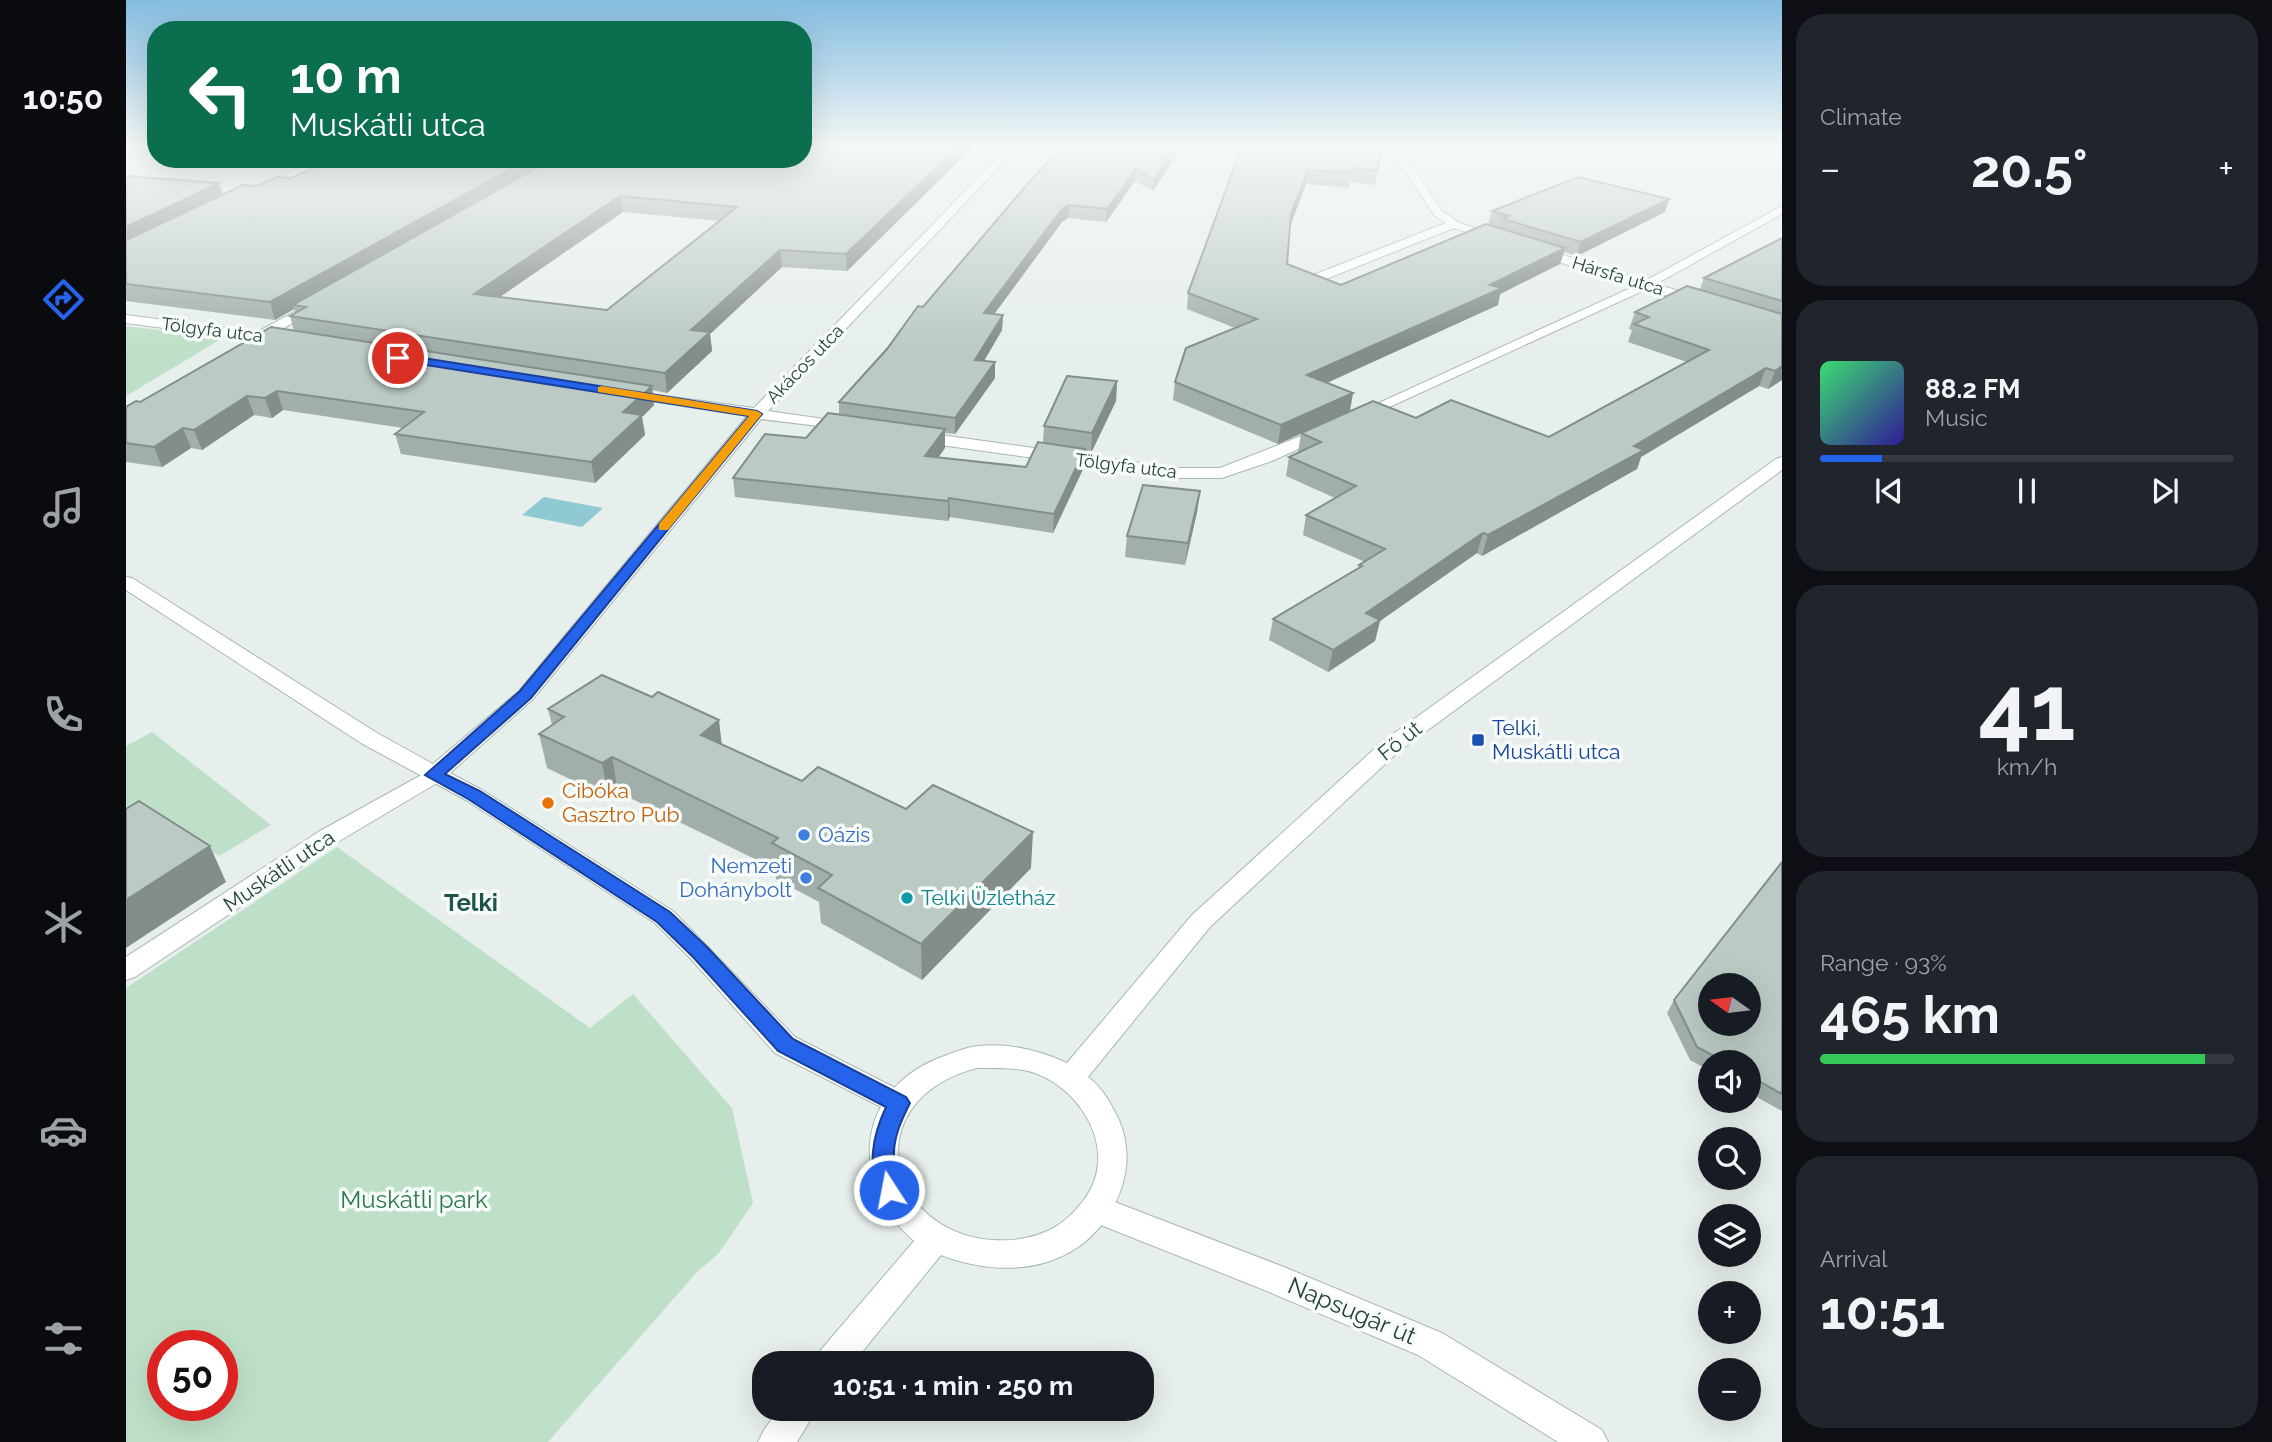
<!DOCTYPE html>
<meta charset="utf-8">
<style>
body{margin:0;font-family:Raleway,sans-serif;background:#20242c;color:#f1f3f6;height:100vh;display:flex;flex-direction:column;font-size:26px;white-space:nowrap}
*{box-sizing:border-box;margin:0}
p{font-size:23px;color:#9ea1a6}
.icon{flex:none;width:38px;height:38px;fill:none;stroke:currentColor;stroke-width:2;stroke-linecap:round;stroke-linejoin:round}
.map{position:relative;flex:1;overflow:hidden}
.sheet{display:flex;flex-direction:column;gap:14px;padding:14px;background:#0d0f14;width:490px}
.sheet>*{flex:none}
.banner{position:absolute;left:21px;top:21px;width:665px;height:147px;border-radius:28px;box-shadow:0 7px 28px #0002;background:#0b6e4f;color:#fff;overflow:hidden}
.needle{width:46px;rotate:284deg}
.fabs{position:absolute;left:1572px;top:973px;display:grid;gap:14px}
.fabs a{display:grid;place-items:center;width:63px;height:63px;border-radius:50%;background:#171b24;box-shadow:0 7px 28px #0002;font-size:35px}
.speed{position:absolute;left:21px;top:1330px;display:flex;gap:14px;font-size:35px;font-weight:700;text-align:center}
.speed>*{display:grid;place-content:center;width:91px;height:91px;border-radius:50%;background:#171b24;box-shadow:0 7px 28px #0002;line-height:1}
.speed .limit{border:10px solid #d22;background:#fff;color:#111}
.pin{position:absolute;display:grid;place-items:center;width:60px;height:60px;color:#fff;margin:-30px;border:4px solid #fff;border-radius:50%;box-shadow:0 2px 7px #0007}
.me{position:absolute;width:77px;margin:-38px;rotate:349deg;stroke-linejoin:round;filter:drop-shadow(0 0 5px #0008)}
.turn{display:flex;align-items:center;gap:24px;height:147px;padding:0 28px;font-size:32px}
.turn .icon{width:91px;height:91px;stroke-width:2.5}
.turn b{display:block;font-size:49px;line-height:60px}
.big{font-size:52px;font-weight:700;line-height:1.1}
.sheet .tile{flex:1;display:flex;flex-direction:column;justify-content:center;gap:10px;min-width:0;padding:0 24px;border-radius:28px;background:#20242c}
.sheet .dial{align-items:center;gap:0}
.dial b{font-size:91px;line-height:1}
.song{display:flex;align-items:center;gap:21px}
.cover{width:84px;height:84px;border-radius:10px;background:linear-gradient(135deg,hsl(140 70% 55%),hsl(250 70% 35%))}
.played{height:7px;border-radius:4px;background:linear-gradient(90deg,#2563eb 15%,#363941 15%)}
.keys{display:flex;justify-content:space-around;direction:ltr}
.heat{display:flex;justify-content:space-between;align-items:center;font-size:38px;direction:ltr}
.charge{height:10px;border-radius:5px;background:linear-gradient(90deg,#34c759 93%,#363941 0)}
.trip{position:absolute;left:626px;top:1351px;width:402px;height:70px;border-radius:28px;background:#171b24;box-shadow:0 7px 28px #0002;font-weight:700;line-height:70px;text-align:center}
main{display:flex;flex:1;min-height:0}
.dock{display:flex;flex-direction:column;width:126px;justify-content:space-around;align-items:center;background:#090b0e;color:#9ea1a6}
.dock .icon{width:49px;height:49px}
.dock .on{color:#2563eb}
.dock b{font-size:32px;color:#f1f3f6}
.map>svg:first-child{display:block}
.green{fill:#bfe0c8;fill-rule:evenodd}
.water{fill:#8ec9d4}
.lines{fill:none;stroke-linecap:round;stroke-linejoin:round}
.pedestrian-casing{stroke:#a8b8b2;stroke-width:2}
.minor-casing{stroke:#a8b8b2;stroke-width:2}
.secondary-casing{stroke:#a4bbb3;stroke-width:2}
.pedestrian{fill:#fff;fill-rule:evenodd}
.minor{fill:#fff;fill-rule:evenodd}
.secondary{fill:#fff;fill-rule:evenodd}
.wall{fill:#a1aea9;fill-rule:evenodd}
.shaded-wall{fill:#838d89}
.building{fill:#bbcac4;stroke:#838d89;stroke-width:2;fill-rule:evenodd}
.route{fill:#2563eb;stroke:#184099;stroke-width:2}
.slow{fill:#f59e0b}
.transit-dot{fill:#1a4fb4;stroke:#f7fbf9;stroke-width:2.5}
.food-dot{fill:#e8710a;stroke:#f7fbf9;stroke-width:2.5}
.shop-dot{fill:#3f7fe0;stroke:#f7fbf9;stroke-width:2.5}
.culture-dot{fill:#0f9aa8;stroke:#f7fbf9;stroke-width:2.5}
.labels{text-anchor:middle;stroke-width:7;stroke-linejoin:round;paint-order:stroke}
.far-street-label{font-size:18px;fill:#24423a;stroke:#f7fbf9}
.transit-label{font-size:21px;fill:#164399;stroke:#f7fbf9;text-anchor:start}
.street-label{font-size:21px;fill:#24423a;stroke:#f7fbf9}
.food-label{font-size:21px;fill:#c56008;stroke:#f7fbf9;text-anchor:start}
.shop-label{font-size:21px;fill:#366cbe;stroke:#f7fbf9;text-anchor:start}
.culture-label{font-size:21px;fill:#0d838f;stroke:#f7fbf9;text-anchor:start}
.quarter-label{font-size:24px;font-weight:bold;fill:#1f5548;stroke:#f7fbf9}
.near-park-label{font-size:24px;fill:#2d7a4b;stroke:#f7fbf9}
.near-street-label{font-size:24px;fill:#24423a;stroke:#f7fbf9}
</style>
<main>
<nav class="dock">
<b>10:50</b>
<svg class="icon on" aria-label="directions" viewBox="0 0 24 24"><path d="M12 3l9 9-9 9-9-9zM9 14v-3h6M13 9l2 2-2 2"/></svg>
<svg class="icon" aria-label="music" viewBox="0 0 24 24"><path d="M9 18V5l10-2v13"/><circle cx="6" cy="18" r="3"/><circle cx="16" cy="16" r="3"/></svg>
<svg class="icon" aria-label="phone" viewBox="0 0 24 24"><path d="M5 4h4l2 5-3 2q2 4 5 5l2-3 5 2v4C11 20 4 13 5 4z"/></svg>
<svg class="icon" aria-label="climate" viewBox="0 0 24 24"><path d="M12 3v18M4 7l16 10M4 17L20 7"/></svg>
<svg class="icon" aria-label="car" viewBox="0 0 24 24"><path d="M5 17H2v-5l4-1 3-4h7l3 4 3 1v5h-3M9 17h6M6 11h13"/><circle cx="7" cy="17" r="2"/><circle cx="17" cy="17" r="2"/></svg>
<svg class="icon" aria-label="filters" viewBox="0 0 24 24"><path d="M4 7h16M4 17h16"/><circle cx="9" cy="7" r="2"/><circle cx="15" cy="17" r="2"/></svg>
</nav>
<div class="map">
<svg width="1656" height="1442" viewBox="0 0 1656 1442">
<rect width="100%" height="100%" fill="#e6efeb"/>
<g class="green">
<path d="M0 326 97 338 0 396Z"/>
<path d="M26 732 145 825 93 856 40 821 0 844V746Z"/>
<path d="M211 847 464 1028 507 994 606 1108 627 1203 593 1253 571 1272 422 1442H0V988ZM37 1346H96V1405H37Z"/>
</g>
<path class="water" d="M418 497 477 508 456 527 396 515Z"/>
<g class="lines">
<defs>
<path id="pedestrian" d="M308 768 316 770 319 775 316 780 210 843 9 977 0 980V957L194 831Z"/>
<g id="minor">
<path d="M883 146H893L642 411 719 422 727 427 724 430 635 419 407 699 324 773 356 790 547 911 669 1037 783 1095 787 1103 783 1111 773 1115 763 1111 649 1053 565 959 529 923 340 800 235 743 0 590V577L6 578 251 733 307 764 393 691 621 416 499 397 492 393 494 390 628 408Z"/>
<path d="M1263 146H1273L1316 211 1332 222 1376 239 1370 242 1328 228 1190 283H1182V277L1320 223 1308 215Z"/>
<path d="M189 159H202L139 193 130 191Z"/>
<path d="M1656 206V214L1530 284 1579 299V305H1569L1521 289 1235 420 1230 422 1222 417 1509 286 1407 254V248H1415L1519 281Z"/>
<path d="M189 301 195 305 194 308 147 334 164 337 166 340 159 344 0 323V315L131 332Z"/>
<path d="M1198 427 1203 429 1206 432 1203 435 1146 461 1096 478H1051L793 442 785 437 793 432 1051 468H1094Z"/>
<path d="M973 1196 1158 1267 1316 1333 1476 1430 1482 1442H1432L1292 1355 1136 1289 962 1220 958 1210 962 1200Z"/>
</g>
<g id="secondary">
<path d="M1656 457V470L1272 752 1084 927 962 1077C977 1088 985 1104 993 1120 1003 1144 1003 1168 994 1192 964 1269 885 1282 815 1255L727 1363H689L694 1351 788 1241C719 1180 731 1085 821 1055 831 1051 842 1047 852 1046 883 1043 913 1050 941 1063L1066 915 1256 742 1650 459ZM851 1068C870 1068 891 1067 909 1073 958 1091 994 1154 957 1201 938 1226 917 1237 886 1240 764 1248 722 1102 851 1068Z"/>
<path d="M653 1409H691L671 1442H632L638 1430Z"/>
</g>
</defs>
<use href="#pedestrian" class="pedestrian-casing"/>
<use href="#minor" class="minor-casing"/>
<use href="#secondary" class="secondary-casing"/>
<use href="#pedestrian" class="pedestrian"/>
<use href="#minor" class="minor"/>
<use href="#secondary" class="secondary"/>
</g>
<g class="wall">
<path d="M848 146 721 271 656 267 584 334 586 351 541 393 526 390 528 405 516 417 519 435 469 483 275 454 269 434 277 428 157 410 146 418 128 415 76 450 65 448 36 467 0 462V407L14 402 168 331 164 316 170 313 168 309 149 320 0 301V176L93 183 97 195 216 167ZM497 212 593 221 481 310 374 297Z"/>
<path d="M1056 146 1027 191 1009 181 980 222 942 218 936 222 868 314 877 315 876 330 858 361 869 378 829 434 819 433V448L812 457 900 467 917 443 918 426 991 381 990 401 965 453H959L958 467 927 533 824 517 822 521 609 497 607 478 680 438 713 415V402L797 307 898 188Z"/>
<path d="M1116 146H1256L1249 185 1224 182 1223 188 1180 184 1164 225 1161 264 1215 285 1374 229 1362 225 1366 211 1539 212 1451 256 1438 252 1434 264 1374 294 1372 305 1201 383 1224 411 1290 418 1423 437 1561 362 1502 342 1506 330 1503 329 1509 312 1574 289 1578 278 1656 238V380L1642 389 1633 386 1515 457 1511 469 1356 556 1351 553 1254 621 1249 641 1202 672 1143 640 1147 619 1233 568V565L1239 562 1177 535 1180 515 1209 498 1160 476 1163 457 1172 452 1175 434 1152 444 1047 400 1049 382 1109 328 1061 309 1062 293Z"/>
<path d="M1074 491 1071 512 1059 565 999 557 1001 536Z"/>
<path d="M422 709 596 744 676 781 905 868 796 980 695 923 693 902 650 879 649 869 492 792 483 798 421 768 413 734 426 725Z"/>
<path d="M1656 862V1111L1622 1092V1062H1584V1071L1564 1060 1541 1013 1548 1000Z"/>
</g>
<g class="shaded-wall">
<path d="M833 146H848L721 271 720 254Z"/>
<path d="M1049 146H1056L1027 191 1028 179Z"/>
<path d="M403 159H432L167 305 168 309 149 320 144 302Z"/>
<path d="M1010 169 1009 181 980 222 981 209Z"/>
<path d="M1182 170 1180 184 1163 229 1165 214Z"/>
<path d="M93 183 98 199 0 246V227Z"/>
<path d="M494 196 497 212 352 312 348 294Z"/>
<path d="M1543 199 1539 212 1451 256 1455 242Z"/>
<path d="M943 205 942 218 936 222 858 328V313L936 209Z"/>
<path d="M1439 248 1434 264 1374 294 1372 305 1178 393 1181 375Z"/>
<path d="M654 250 656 267 584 334 586 351 541 393 539 373 565 330Z"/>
<path d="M877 315 876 330 849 376V360Z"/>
<path d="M869 362V378L829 434V418Z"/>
<path d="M1656 366V380L1642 389 1649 371Z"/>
<path d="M1640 368 1633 386 1515 457 1511 469 1356 556 1362 535 1508 446Z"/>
<path d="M991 381 990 401 965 453 966 433Z"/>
<path d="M526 386 528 405 516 417 519 435 469 483 465 462 497 412Z"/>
<path d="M151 391 157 410 146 418 139 398Z"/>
<path d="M1227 393 1224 411 1152 444 1155 425Z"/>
<path d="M121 396 128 415 76 450 68 430Z"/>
<path d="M57 428 65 448 36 467 28 447Z"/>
<path d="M819 429V448L800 475 799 456Z"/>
<path d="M959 449 958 467 927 533 928 514Z"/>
<path d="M1074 491 1071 512 1059 565 1062 543Z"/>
<path d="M823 498 824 517 822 521V501Z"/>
<path d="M1357 533 1351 553 1254 621 1249 641 1202 672 1207 650 1240 613Z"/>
<path d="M593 720 597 755 575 735Z"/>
<path d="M486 757 492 792 483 798 476 763Z"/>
<path d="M907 832 905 868 796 980 795 944Z"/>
<path d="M84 846 100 882 0 948V900Z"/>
</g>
<g class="building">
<path d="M677 146H833L720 254 654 250 565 330 584 332 539 373 164 316 180 307 167 305 427 159H677ZM494 196 611 207 481 310 348 294Z"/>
<path d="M936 146H1049L1028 179 1010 169 981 209 943 205 936 209 858 313 877 315 849 360 869 362 829 418 713 402 761 349 792 306 797 307 898 188Z"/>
<path d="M1116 146H1256L1251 171 1226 168 1225 173 1182 170 1165 214 1161 264 1215 285 1360 224 1439 248 1364 285 1376 288 1181 375 1227 393 1155 425 1049 382 1060 348 1131 319 1062 293Z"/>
<path d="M223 159H403L144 302 0 284V240L117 185 131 186 151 177 165 178 194 165 216 167Z"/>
<path d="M0 176 93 183 0 227Z"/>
<path d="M1452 177 1543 199 1455 242 1377 219 1383 216 1366 211Z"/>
<path d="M1656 238V301L1578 278Z"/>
<path d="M1561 286 1656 314V366L1649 371 1640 368 1508 446 1518 450 1362 535 1357 533 1240 613 1254 620 1207 650 1147 619 1236 566 1233 565 1259 549 1180 515 1230 486 1163 457 1195 442 1175 433 1247 401 1290 418 1325 400 1423 437 1583 350 1508 324 1523 317 1509 312Z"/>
<path d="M145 327 526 386 497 412 516 415 465 462 269 434 298 412 151 391 139 398 121 396 68 430 57 428 28 447 0 443V407L10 401 14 402Z"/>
<path d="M941 376 991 381 966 433 918 426Z"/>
<path d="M702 413 819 429 799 456 900 467 912 442 959 449 928 514 823 498 822 501 607 478 639 434 680 438Z"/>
<path d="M1017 485 1074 491 1062 543 1001 536Z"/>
<path d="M476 675 526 697 532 692 593 720 575 735 676 781 692 767 780 809 807 785 907 832 795 944 692 888 706 875 646 843 652 838 486 757 476 763 413 734 438 717 422 709Z"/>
<path d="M13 801 84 846 0 900V809Z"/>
<path d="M1656 862V1094L1622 1075V1062H1599L1571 1047 1548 1000ZM1584 985H1622V1024H1584Z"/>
</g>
<linearGradient id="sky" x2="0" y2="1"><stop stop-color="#84bce0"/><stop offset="0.42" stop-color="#f4f8f6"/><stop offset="1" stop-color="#f4f8f6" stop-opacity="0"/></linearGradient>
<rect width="1656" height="348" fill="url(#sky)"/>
<path class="route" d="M272 354 631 411 636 414 405 698 319 774 354 791 544 912 581 947 667 1039 780 1097 784 1103C775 1121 767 1138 768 1158 768 1172 778 1184 771 1197L763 1200 755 1197C741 1166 746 1137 760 1107L652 1051 567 957 531 922 342 799 299 775 394 691 623 416 268 360V355Z"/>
<path class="slow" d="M476 386 631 411 636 414 542 530H533V524L623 416 472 392V387Z"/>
<rect class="transit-dot" x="1345" y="733" width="14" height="14" rx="3.5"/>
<circle class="food-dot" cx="422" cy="803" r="7"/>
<g class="shop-dot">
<circle cx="678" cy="835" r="7"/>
<circle cx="680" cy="878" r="7"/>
</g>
<circle class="culture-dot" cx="781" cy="898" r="7"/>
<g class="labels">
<g class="far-street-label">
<text transform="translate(1492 276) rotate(17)" y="6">Hársfa utca</text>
<text transform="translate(86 330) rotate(7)" y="6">Tölgyfa utca</text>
<text transform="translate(679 364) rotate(-46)" y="6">Akácos utca</text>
<text transform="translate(1000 466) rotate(7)" y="6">Tölgyfa utca</text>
</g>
<g class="transit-label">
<text x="1366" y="735">Telki,<tspan x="1366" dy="24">Muskátli utca</tspan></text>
</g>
<g class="street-label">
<text transform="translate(1274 741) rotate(-39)" y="7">Fő út</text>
<text transform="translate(153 871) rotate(-34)" y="7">Muskátli utca</text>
</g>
<g class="food-label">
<text x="436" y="798">Cibóka<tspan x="436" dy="24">Gasztro Pub</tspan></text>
</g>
<g class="shop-label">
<text x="692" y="842">Oázis</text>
<text x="666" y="873" text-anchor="end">Nemzeti<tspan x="666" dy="24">Dohánybolt</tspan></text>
</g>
<g class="culture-label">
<text x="795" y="905">Telki Üzletház</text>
</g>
<g class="quarter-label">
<text x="345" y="911">Telki</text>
</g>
<g class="near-park-label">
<text x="288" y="1208">Muskátli park</text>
</g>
<g class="near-street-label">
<text transform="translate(1226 1311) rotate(23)" y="8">Napsugár út</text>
</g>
</g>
</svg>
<div class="fabs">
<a><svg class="needle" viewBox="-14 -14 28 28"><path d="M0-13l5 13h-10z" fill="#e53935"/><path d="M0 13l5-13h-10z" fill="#9ea1a6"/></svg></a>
<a><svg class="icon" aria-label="sound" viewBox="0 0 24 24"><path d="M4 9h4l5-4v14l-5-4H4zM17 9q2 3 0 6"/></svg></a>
<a><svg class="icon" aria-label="search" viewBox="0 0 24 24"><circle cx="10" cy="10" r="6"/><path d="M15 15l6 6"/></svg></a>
<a><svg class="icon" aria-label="layers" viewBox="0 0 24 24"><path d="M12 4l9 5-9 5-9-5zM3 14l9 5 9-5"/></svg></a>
<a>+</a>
<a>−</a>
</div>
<div class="speed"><div class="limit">50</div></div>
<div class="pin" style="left:272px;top:358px;background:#d93025"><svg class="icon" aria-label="arrive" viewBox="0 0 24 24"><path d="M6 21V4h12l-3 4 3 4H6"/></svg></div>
<svg class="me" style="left:763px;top:1190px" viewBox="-20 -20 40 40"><circle r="17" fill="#2563eb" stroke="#fff" stroke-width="3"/><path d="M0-11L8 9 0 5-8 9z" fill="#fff"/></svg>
<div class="trip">10:51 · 1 min · 250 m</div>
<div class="banner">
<div class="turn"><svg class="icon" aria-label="left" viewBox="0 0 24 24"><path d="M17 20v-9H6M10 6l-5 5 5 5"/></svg><div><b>10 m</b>Muskátli utca</div></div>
</div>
</div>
<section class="sheet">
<div class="tile"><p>Climate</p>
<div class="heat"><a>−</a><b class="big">20.5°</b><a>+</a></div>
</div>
<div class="tile">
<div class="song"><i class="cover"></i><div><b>88.2 FM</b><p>Music</p></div></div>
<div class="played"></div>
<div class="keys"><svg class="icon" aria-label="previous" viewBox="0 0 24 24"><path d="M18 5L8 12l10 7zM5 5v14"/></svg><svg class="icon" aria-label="pause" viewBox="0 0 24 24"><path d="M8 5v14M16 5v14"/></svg><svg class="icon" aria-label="next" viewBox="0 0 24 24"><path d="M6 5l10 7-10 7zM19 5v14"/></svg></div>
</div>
<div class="tile dial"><b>41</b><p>km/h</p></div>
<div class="tile"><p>Range · 93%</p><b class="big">465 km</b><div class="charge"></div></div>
<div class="tile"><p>Arrival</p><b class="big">10:51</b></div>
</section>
</main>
